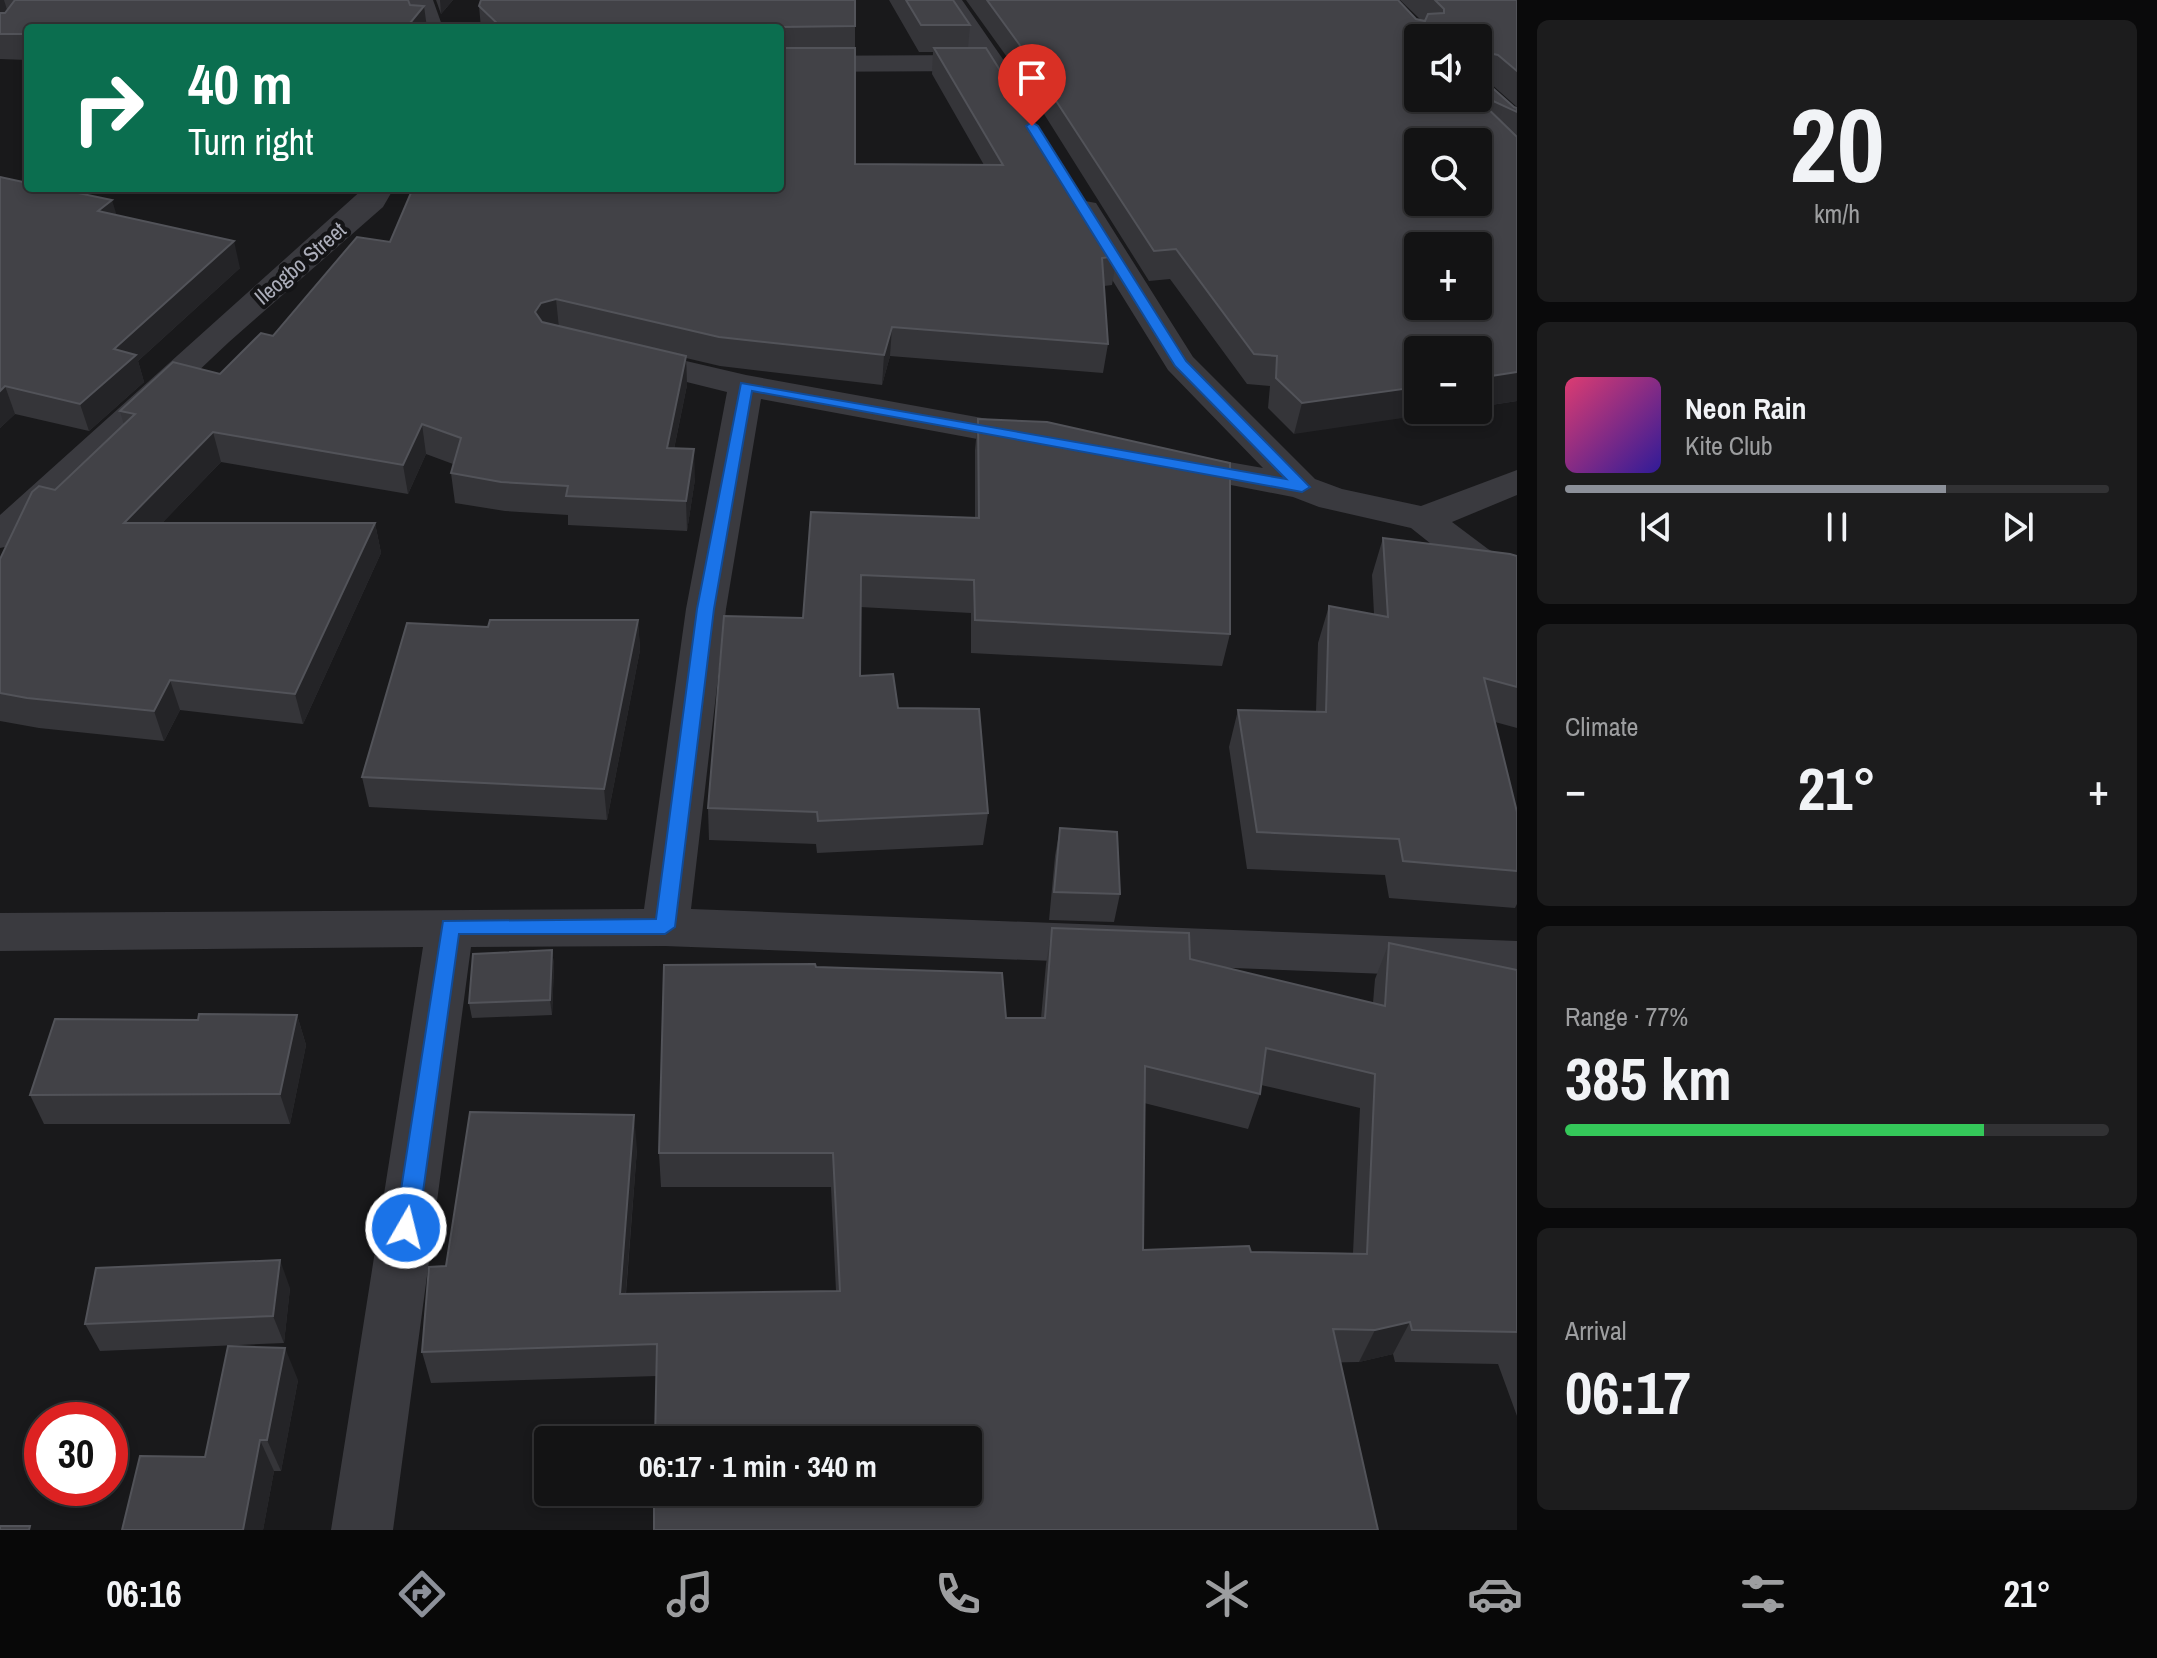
<!DOCTYPE html>
<meta charset="utf-8">
<style>
body{margin:0;font-family:"Archivo Narrow",sans-serif;background:#1c1c1d;color:#f1f3f6;height:100vh;display:flex;flex-direction:column;font-size:30px;white-space:nowrap}
*{box-sizing:border-box;margin:0}
p{font-size:26px;color:#9d9ea0}
.icon{flex:none;width:44px;height:44px;fill:none;stroke:currentColor;stroke-width:2;stroke-linecap:round;stroke-linejoin:round}
.map{position:relative;flex:1;overflow:hidden}
.panel{display:flex;flex-direction:column;gap:20px;padding:20px;background:#0a0a0b;width:640px}
.panel>*{flex:none}
.hud{position:absolute;left:24px;top:24px;width:760px;height:168px;border-radius:8px;box-shadow:0 4px 12px #0003,0 0 0 2px #323234;background:#0b6e4f;color:#fff;overflow:hidden}
.controls{position:absolute;left:1404px;top:24px;display:grid;gap:16px}
.controls a{display:grid;place-items:center;width:88px;height:88px;border-radius:8px;background:#131314;box-shadow:0 4px 12px #0003,0 0 0 2px #323234;font-size:40px}
.speed{position:absolute;left:24px;top:1402px;display:flex;gap:16px;font-size:40px;font-weight:700;text-align:center}
.speed>*{display:grid;place-content:center;width:104px;height:104px;border-radius:50%;background:#131314;box-shadow:0 4px 12px #0003,0 0 0 2px #323234;line-height:1}
.speed .limit{border:12px solid #d22;background:#fff;color:#111}
.pin{position:absolute;display:grid;place-items:center;width:68px;height:68px;color:#fff;margin:-82px -34px;border-radius:50% 50% 50% 0;rotate:-45deg;box-shadow:0 0 8px #0007}
.pin .icon{rotate:45deg}
.me{position:absolute;width:88px;margin:-44px;rotate:8deg;stroke-linejoin:round;filter:drop-shadow(0 0 6px #0008)}
.turn{display:flex;align-items:center;gap:28px;height:168px;padding:0 32px;font-size:36px}
.turn .icon{width:104px;height:104px;stroke-width:2.5}
.turn b{display:block;font-size:56px;line-height:68px}
.big{font-size:60px;font-weight:700;line-height:1.1}
.panel .tile{flex:1;display:flex;flex-direction:column;justify-content:center;gap:12px;min-width:0;padding:0 28px;border-radius:12px;background:#1c1c1d}
.panel .dial{align-items:center;gap:0}
.dial b{font-size:104px;line-height:1}
.song{display:flex;align-items:center;gap:24px}
.cover{width:96px;height:96px;border-radius:12px;background:linear-gradient(135deg,hsl(340 70% 55%),hsl(250 70% 35%))}
.played{height:8px;border-radius:4px;background:linear-gradient(90deg,#8c9099 70%,#323234 70%)}
.keys{display:flex;justify-content:space-around;direction:ltr}
.heat{display:flex;justify-content:space-between;align-items:center;font-size:44px;direction:ltr}
.charge{height:12px;border-radius:6px;background:linear-gradient(90deg,#34c759 77%,#323234 0)}
.trip{position:absolute;left:534px;top:1426px;width:448px;height:80px;border-radius:8px;background:#131314;box-shadow:0 4px 12px #0003,0 0 0 2px #323234;font-weight:700;line-height:80px;text-align:center}
.tabs{display:flex;height:128px;justify-content:space-around;align-items:center;background:#080808;color:#9d9ea0}
.tabs .icon{width:56px;height:56px}
.tabs .current{color:#8c9099}
.tabs b{font-size:36px;color:#f1f3f6}
main{display:flex;flex:1;min-height:0}
.map>svg:first-child{display:block}
.lines{fill:none;stroke-linecap:round;stroke-linejoin:round}
.minor{fill:#3a3a3f;fill-rule:evenodd}
.wall{fill:#353539;fill-rule:evenodd}
.shaded-wall{fill:#242427}
.building{fill:#424247;stroke:#525359;stroke-width:2;fill-rule:evenodd}
.route{fill:#1a73e8;stroke:#114b97;stroke-width:2}
.labels{text-anchor:middle;stroke-width:8;stroke-linejoin:round;paint-order:stroke}
.far-street-label{font-size:22px;fill:#acaeba;stroke:#141416}
</style>
<main>
<div class="map">
<svg width="1517" height="1530" viewBox="0 0 1517 1530">
<rect width="100%" height="100%" fill="#19191b"/>
<g class="lines">
<g class="minor">
<path d="M407 0H433L443 28H415Z"/>
<path d="M936 0H962L1029 97 1025 103H1005L984 71 780 72V56L972 55Z"/>
<path d="M364 188H394L383 207 229 342 14 545 0 548V515Z"/>
<path d="M1085 201 1096 203 1193 357 1315 479 1342 489 1421 506 1517 470V495L1452 522 1488 549 1517 565V595L1503 591 1460 567 1411 528 1319 507 1293 497 1159 471 1153 463 1159 455 1172 452 1263 468 1168 370 1069 210 1074 203Z"/>
<path d="M626 347 746 375 1037 428 1050 431 1055 439 1050 447 1037 450 761 399 726 609 691 909 1517 941V979L665 946 471 947 393 1530H331L423 947 0 951V913L644 909 686 609 727 392 614 364 609 357 614 350Z"/>
</g>
</g>
<g class="wall">
<path d="M0 0H408L28 28V60L0 59Z"/>
<path d="M436 0H453L441 14Z"/>
<path d="M889 0H953L970 25 968 48 1117 256 1112 285 1104 286 1108 344 1103 373 890 356 882 385 720 366 686 358 687 385 674 449 695 479 687 531 568 525V515L505 511 455 503 451 473 453 464 426 454 408 494 221 462 162 523H375L381 553 303 724 180 710 164 741 39 728 0 721V559L55 490 124 425 120 411 220 374 273 336 390 242 780 28H481L479 6 855 26V164L984 165 932 74 933 52H919Z"/>
<path d="M966 0H1398L1416 19 1421 20 1400 0H1517V107L1490 83 1486 82 1514 107 1517 108V401L1478 407V350L1294 434 1268 408 1270 386 1247 384 1170 279 1149 281 1017 71ZM1478 38V98H1418Z"/>
<path d="M0 177 117 215 240 268 138 361 144 382 89 431 15 414 0 428Z"/>
<path d="M978 419 1230 634 1222 666 971 653V613L860 607V676L898 708 988 813 983 845 817 853 816 844 709 840 708 808 803 618 811 512 975 518V450Z"/>
<path d="M1383 538 1517 556V728L1495 722 1517 812V904L1515 908 1389 898 1385 875 1247 869 1229 747 1238 710 1316 712 1318 643 1329 606 1374 614 1372 575Z"/>
<path d="M638 620 640 650 607 820 369 807 362 777 488 627Z"/>
<path d="M1060 828 1120 894 1114 922 1049 920 1055 856Z"/>
<path d="M1052 928 1190 959 1373 1003 1375 979 1389 943 1517 970V1416L1498 1364 1395 1362 1393 1354 1359 1362 657 1376 431 1383 422 1352 446 1266 637 1149 626 1294 836 1291 831 1187H661L659 1153 816 967 1006 1018H1041L1046 964ZM1261 1085 1360 1108 1353 1253 1143 1250 1144 1103 1248 1129 1260 1094Z"/>
<path d="M552 950 554 965 552 1015 472 1018 469 1003Z"/>
<path d="M297 1015 306 1045 290 1124H44L30 1095 198 1020Z"/>
<path d="M290 1288 284 1343 100 1351 85 1324Z"/>
<path d="M298 1380 281 1471H274L263 1530H122L205 1457Z"/>
</g>
<g class="shaded-wall">
<path d="M0 0H4L8 13 0 15Z"/>
<path d="M440 0H453L441 14Z"/>
<path d="M424 6 427 28H406Z"/>
<path d="M1483 67 1478 85V68Z"/>
<path d="M112 200 120 226 98 211Z"/>
<path d="M234 241 240 268 138 361 144 382 89 431 80 404 114 349Z"/>
<path d="M556 299 559 328 544 332 535 312 541 303Z"/>
<path d="M892 327 890 356 882 385 884 355Z"/>
<path d="M686 356 687 385 668 478 667 448Z"/>
<path d="M1517 372V401L1478 407V378Z"/>
<path d="M5 386 15 414 0 428V391Z"/>
<path d="M1418 387V410H1457L1294 434 1302 403Z"/>
<path d="M422 424 426 454 408 494 403 465Z"/>
<path d="M213 432 221 462 133 553 124 523Z"/>
<path d="M694 449 695 479 687 531 686 501Z"/>
<path d="M375 523 381 553 303 724 295 694Z"/>
<path d="M638 620 640 650 607 820 604 789Z"/>
<path d="M170 680 180 710 164 741 154 711Z"/>
<path d="M552 950 554 965 552 1015 550 1000Z"/>
<path d="M297 1015 306 1045 290 1124 280 1094Z"/>
<path d="M634 1115 637 1149 623 1327 620 1294Z"/>
<path d="M280 1260 290 1288 284 1343 273 1316Z"/>
<path d="M1410 1322 1393 1354 1359 1362 1375 1330Z"/>
<path d="M285 1348 298 1380 281 1471 267 1440Z"/>
<path d="M260 1440 274 1471 263 1530H243Z"/>
</g>
<g class="building">
<path d="M15 0H408L410 5 424 6 406 28H28V34H0V13H5Z"/>
<path d="M481 0H855V26L780 27V28H502L479 6Z"/>
<path d="M906 0H953L970 25H921Z"/>
<path d="M987 0H1398L1416 19 1425 21 1428 14 1444 13V9L1435 0H1517V71L1498 55 1484 52 1483 67 1478 68V38H1418V98H1477L1517 137V372L1478 378V350H1418V387L1302 403 1276 378 1277 356 1254 354 1176 249 1154 251 1019 44ZM1418 142H1478V202H1418ZM1418 246H1478V306H1418Z"/>
<path d="M780 48H855V164L1003 165 934 48H986L1117 256 1102 258 1108 344 892 327 884 355 719 337 556 299 541 303 535 312 542 322 686 356 667 448 694 449 686 501 566 496 568 486 501 482 451 473 461 438 422 424 403 465 213 432 124 523H375L295 694 170 680 154 711 27 698 0 693V559L32 492 39 486 55 490 135 414 120 411 173 362 220 374 261 333 273 336 357 237 390 242 413 188H780Z"/>
<path d="M1478 75 1514 107 1517 108V112L1478 94Z"/>
<path d="M0 177 28 183V188H54L112 200 98 211 234 241 114 349 136 355 80 404 5 386 0 391Z"/>
<path d="M978 419 1047 422 1230 463V634L975 620 974 580 861 575 860 676 893 674 898 708 979 709 988 813 818 821 817 812 708 808 724 616 803 618 811 512 979 518Z"/>
<path d="M1383 538 1510 554 1517 556V687L1484 678 1517 812V871L1403 861 1399 839 1257 832 1238 710 1326 712 1329 606 1388 617Z"/>
<path d="M490 620H638L604 789 362 777 407 623 488 627Z"/>
<path d="M1060 828 1117 832 1120 894 1054 892Z"/>
<path d="M1052 928 1189 933 1190 959 1385 1006 1389 943 1517 970V1332L1412 1330 1410 1322 1375 1330 1333 1329 1378 1530H654V1492H968V1440H655L657 1344 422 1352 429 1267 446 1266 470 1112 634 1115 620 1294 840 1291 833 1153H659L664 965 815 964 816 967 1002 973 1006 1018H1045ZM1266 1048 1375 1074 1367 1254 1251 1252 1249 1246 1143 1250 1145 1066 1260 1094Z"/>
<path d="M552 950 550 1000 469 1003 473 954Z"/>
<path d="M199 1014 297 1015 280 1094 30 1095 55 1019 198 1020Z"/>
<path d="M280 1260 273 1316 85 1324 96 1268Z"/>
<path d="M228 1346 285 1348 267 1440H260L243 1530H122L140 1456 205 1457Z"/>
<path d="M0 1526H30L29 1530H0Z"/>
</g>
<path class="route" d="M1032 122 1038 126 1186 361 1310 487 1302 492 752 391 714 609 675 927 665 934H459L418 1228 414 1235 406 1238 398 1235 395 1228 443 921 656 919 697 609 741 383 1286 479 1175 366 1026 126Z"/>
<g class="labels">
<g class="far-street-label">
<text transform="translate(300 263) rotate(-41)" y="8">Ileogbo Street</text>
</g>
</g>
</svg>
<div class="controls">
<a><svg class="icon" aria-label="sound" viewBox="0 0 24 24"><path d="M4 9h4l5-4v14l-5-4H4zM17 9q2 3 0 6"/></svg></a>
<a><svg class="icon" aria-label="search" viewBox="0 0 24 24"><circle cx="10" cy="10" r="6"/><path d="M15 15l6 6"/></svg></a>
<a>+</a>
<a>−</a>
</div>
<div class="speed"><div class="limit">30</div></div>
<div class="pin" style="left:1032px;top:126px;background:#d93025"><svg class="icon" aria-label="arrive" viewBox="0 0 24 24"><path d="M6 21V4h12l-3 4 3 4H6"/></svg></div>
<svg class="me" style="left:406px;top:1228px" viewBox="-20 -20 40 40"><circle r="17" fill="#1a73e8" stroke="#fff" stroke-width="3"/><path d="M0-11L8 9 0 5-8 9z" fill="#fff"/></svg>
<div class="trip">06:17 · 1 min · 340 m</div>
<div class="hud">
<div class="turn"><svg class="icon" aria-label="right" viewBox="0 0 24 24"><path d="M7 20v-9h11M14 6l5 5-5 5"/></svg><div><b>40 m</b>Turn right</div></div>
</div>
</div>
<section class="panel">
<div class="tile dial"><b>20</b><p>km/h</p></div>
<div class="tile">
<div class="song"><i class="cover"></i><div><b>Neon Rain</b><p>Kite Club</p></div></div>
<div class="played"></div>
<div class="keys"><svg class="icon" aria-label="previous" viewBox="0 0 24 24"><path d="M18 5L8 12l10 7zM5 5v14"/></svg><svg class="icon" aria-label="pause" viewBox="0 0 24 24"><path d="M8 5v14M16 5v14"/></svg><svg class="icon" aria-label="next" viewBox="0 0 24 24"><path d="M6 5l10 7-10 7zM19 5v14"/></svg></div>
</div>
<div class="tile"><p>Climate</p>
<div class="heat"><a>−</a><b class="big">21°</b><a>+</a></div>
</div>
<div class="tile"><p>Range · 77%</p><b class="big">385 km</b><div class="charge"></div></div>
<div class="tile"><p>Arrival</p><b class="big">06:17</b></div>
</section>
</main>
<nav class="tabs">
<b>06:16</b>
<svg class="icon current" aria-label="directions" viewBox="0 0 24 24"><path d="M12 3l9 9-9 9-9-9zM9 14v-3h6M13 9l2 2-2 2"/></svg>
<svg class="icon" aria-label="music" viewBox="0 0 24 24"><path d="M9 18V5l10-2v13"/><circle cx="6" cy="18" r="3"/><circle cx="16" cy="16" r="3"/></svg>
<svg class="icon" aria-label="phone" viewBox="0 0 24 24"><path d="M5 4h4l2 5-3 2q2 4 5 5l2-3 5 2v4C11 20 4 13 5 4z"/></svg>
<svg class="icon" aria-label="climate" viewBox="0 0 24 24"><path d="M12 3v18M4 7l16 10M4 17L20 7"/></svg>
<svg class="icon" aria-label="car" viewBox="0 0 24 24"><path d="M5 17H2v-5l4-1 3-4h7l3 4 3 1v5h-3M9 17h6M6 11h13"/><circle cx="7" cy="17" r="2"/><circle cx="17" cy="17" r="2"/></svg>
<svg class="icon" aria-label="filters" viewBox="0 0 24 24"><path d="M4 7h16M4 17h16"/><circle cx="9" cy="7" r="2"/><circle cx="15" cy="17" r="2"/></svg>
<b>21°</b>
</nav>
